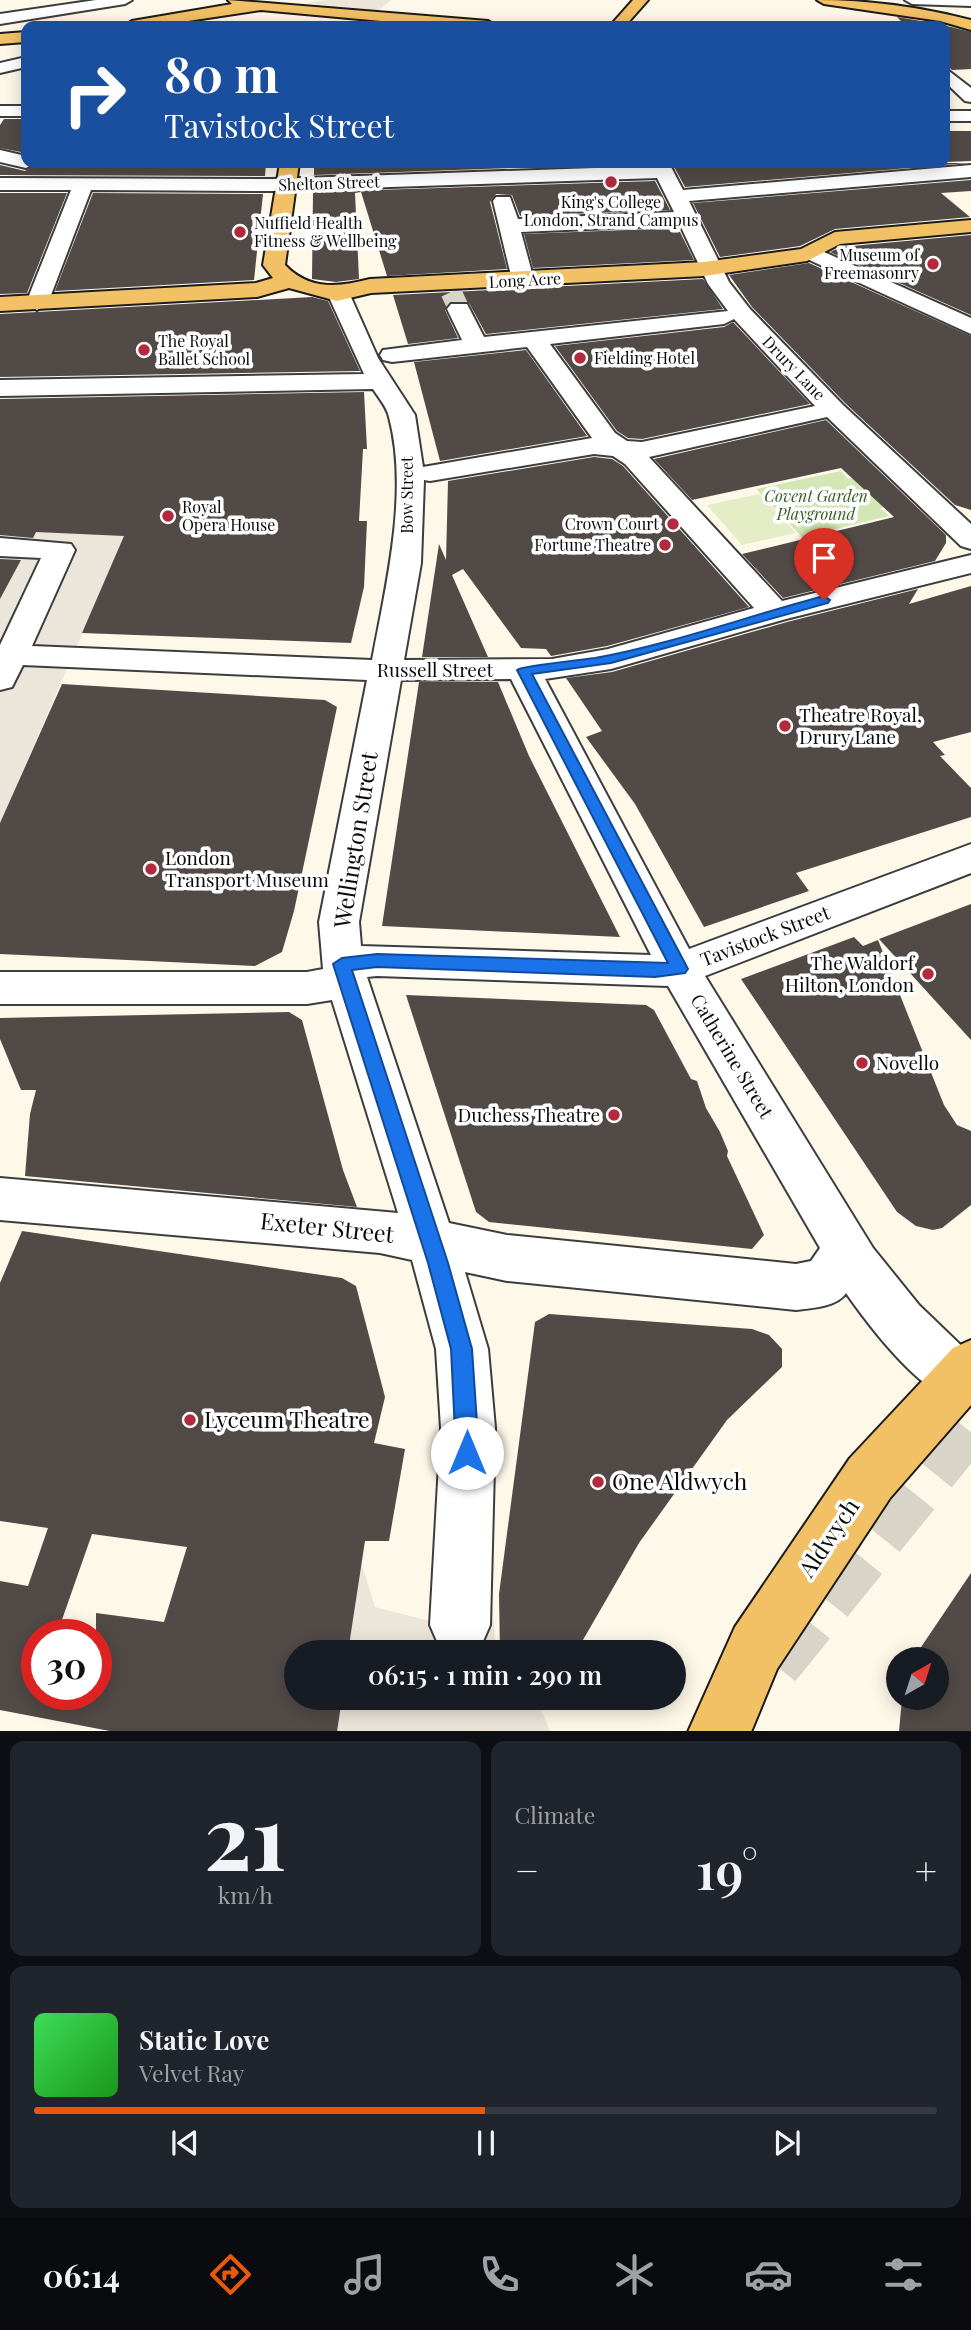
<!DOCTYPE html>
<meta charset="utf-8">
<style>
body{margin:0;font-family:"Playfair Display",serif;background:#20242c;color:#f1f3f6;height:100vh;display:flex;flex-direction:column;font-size:26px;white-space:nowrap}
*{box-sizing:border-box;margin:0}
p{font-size:23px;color:#9ea1a6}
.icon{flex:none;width:38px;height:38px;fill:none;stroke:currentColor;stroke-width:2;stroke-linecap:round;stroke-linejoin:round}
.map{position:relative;height:1731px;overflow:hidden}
.drawer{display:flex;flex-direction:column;gap:10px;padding:10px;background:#0d0f14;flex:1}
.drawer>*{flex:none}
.hud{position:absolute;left:21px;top:21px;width:929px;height:147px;border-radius:14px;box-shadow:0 4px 18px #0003;background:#1a4fa0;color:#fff;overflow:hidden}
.needle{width:46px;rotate:39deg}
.tools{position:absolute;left:886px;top:1647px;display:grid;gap:14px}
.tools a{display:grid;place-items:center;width:63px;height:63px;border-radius:50%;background:#171b24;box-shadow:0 4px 18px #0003;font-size:35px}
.speed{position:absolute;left:21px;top:1619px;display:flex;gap:14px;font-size:35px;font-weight:700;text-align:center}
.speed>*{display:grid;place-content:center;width:91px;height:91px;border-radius:50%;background:#171b24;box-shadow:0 4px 18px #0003;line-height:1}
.speed .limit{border:10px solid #d22;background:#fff;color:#111}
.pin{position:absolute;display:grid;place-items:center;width:60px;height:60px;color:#fff;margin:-72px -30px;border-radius:50% 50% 50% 0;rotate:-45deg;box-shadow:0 0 7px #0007}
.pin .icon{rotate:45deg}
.me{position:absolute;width:77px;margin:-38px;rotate:0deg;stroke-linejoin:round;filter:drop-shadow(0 0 5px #0008)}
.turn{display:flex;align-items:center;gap:24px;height:147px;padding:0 28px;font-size:32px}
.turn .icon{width:91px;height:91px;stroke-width:2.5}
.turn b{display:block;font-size:49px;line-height:60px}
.big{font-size:52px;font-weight:600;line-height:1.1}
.drawer .tile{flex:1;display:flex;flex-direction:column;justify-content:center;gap:10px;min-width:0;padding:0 24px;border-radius:14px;background:#20242c}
.drawer .dial{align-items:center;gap:0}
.dial b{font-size:91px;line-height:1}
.song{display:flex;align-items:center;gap:21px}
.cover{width:84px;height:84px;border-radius:10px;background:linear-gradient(135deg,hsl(130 70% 55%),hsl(120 70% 35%))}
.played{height:7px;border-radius:4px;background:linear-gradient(90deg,#ea580c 50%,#363941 50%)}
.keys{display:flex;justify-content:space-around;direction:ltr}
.heat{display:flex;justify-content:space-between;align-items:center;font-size:38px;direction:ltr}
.drawer .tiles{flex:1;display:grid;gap:10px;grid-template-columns:1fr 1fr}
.tile:last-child{grid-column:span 2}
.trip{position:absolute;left:284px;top:1640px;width:402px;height:70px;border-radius:35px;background:#171b24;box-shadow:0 4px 18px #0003;font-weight:600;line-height:70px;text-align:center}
.tab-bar{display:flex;height:112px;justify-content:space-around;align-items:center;background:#090b0e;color:#9ea1a6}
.tab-bar .icon{width:49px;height:49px}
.tab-bar .on{color:#ea580c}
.tab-bar b{font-size:32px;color:#f1f3f6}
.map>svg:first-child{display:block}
.green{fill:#d3e6b5}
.pitch{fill:#e4edc6}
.plaza{fill:#ece5da}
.building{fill:#524a47;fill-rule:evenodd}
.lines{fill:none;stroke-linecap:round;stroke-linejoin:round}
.minor-tunnel{stroke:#d9d4c8;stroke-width:21;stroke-dasharray:21 10;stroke-linecap:butt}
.major-tunnel{stroke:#d9d4c8;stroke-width:55;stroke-dasharray:55 28;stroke-linecap:butt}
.minor-casing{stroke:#3d3d3d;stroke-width:4}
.major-casing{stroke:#1b1b1b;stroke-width:4}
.minor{fill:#fff;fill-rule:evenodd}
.major{fill:#f2c165;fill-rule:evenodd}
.route{fill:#1a73e8;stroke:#114b97;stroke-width:2}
.poi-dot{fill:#b32a3f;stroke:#fff;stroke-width:2.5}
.labels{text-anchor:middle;stroke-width:7;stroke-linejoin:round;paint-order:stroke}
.far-street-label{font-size:16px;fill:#0a0a0a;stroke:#fff}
.far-poi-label{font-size:16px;fill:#0a0a0a;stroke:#fff;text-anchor:start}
.far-park-label{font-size:16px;font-style:italic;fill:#335e1f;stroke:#fff}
.street-label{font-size:19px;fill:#0a0a0a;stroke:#fff}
.poi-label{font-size:19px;fill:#0a0a0a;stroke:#fff;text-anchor:start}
.near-street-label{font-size:23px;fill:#0a0a0a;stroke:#fff}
.near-poi-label{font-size:23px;fill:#0a0a0a;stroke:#fff;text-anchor:start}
</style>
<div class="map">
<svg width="971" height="1732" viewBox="0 0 971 1732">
<rect width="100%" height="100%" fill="#fef8e9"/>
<path class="green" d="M841 471 848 479 875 472 906 501 880 508 889 516 802 537 756 489Z"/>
<path class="pitch" d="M759 494 796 533 742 545 707 505Z"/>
<g class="plaza">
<path d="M326 0H391L379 10 366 12 306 3Z"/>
<path d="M0 530 125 535 0 823Z"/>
<path d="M361 1562 375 1607 422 1619 460 1625 492 1599 496 1652H348Z"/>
<path d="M342 1698H524L538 1703 550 1731 337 1732Z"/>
</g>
<g class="building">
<path d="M897 17 939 24 971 32V69L952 70 945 64V26H906Z"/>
<path d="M4 119H26V153L0 148V125Z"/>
<path d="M945 131H971V161L945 162Z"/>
<path d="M37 163H266L265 176 0 175V165L25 171Z"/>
<path d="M314 163H649L314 175Z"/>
<path d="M672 163H967L685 187Z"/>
<path d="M971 180V191L941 193 970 217 835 229 800 246 720 257 693 203Z"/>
<path d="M655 181 670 210 520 216 512 195 496 194 490 202 507 269 387 276 361 192 355 193 359 279 336 282 312 279 313 192Z"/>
<path d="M0 193H67L27 293 0 294Z"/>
<path d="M93 193 263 194 254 280 55 291Z"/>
<path d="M678 228 694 260 533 268 524 234Z"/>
<path d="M971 235V315L830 252 841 247Z"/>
<path d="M809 263 971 336V510L955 505 845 403 752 307 729 275Z"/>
<path d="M703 279 723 309 486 334 469 303 451 301 445 310 458 338 408 344 393 295Z"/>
<path d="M312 297 328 301 360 371 0 377V314Z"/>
<path d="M733 322 810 404 642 439 628 438 617 431 555 346 724 327Z"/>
<path d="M526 350 587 436 440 461 414 362Z"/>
<path d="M364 392 367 449H363L359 521H367L364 587 351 643 82 633 124 536 36 532 33 538 0 535V399Z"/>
<path d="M826 420 946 535V543L935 561 783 598 742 554 894 517 841 468 692 500 654 459Z"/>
<path d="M594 457 612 459 623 466 749 607 607 646 551 656 546 649 521 648 463 569 452 575 488 657H422L439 544 446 560 448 481Z"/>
<path d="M0 559 21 560 0 599Z"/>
<path d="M971 586V732L933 742 945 755 940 756 971 788V817L796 873 809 891 704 927 635 804 586 737 602 731 566 678 612 672 787 622 918 589 909 604Z"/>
<path d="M419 682H498L529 756 620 937 382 926Z"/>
<path d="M62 684 325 700 337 707 294 911 282 952 255 966 0 954V823Z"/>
<path d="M971 904V1040L879 939Z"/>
<path d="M854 937 863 946 878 940 944 1105 957 1125 971 1131V1205L942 1228 933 1230 916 1226 897 1212 741 979Z"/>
<path d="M406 995 646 1005 654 1010 691 1079 697 1081 706 1108 720 1132 728 1151 727 1156 764 1235 752 1249 489 1222 476 1212Z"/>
<path d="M289 1012 302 1020 343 1170 357 1207 25 1176 30 1114 36 1090H21L0 1039V1018Z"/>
<path d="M22 1231 342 1278 356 1286 385 1397 374 1443 405 1449 389 1541H365L348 1652H296V1698H342L337 1732H115L0 1710V1581L28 1586 48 1528 0 1521V1283ZM92 1534 187 1547 164 1622 96 1613V1694H37V1634H57Z"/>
<path d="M549 1314 752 1329 769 1335 782 1349V1367L727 1420 639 1543 576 1652H500L499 1594 535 1322Z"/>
<path d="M971 1573V1732H899L902 1698H936V1659H913Z"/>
</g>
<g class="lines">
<path class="minor-tunnel" d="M451 292 459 309"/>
<path class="major-tunnel" d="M774 1664 971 1420"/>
<defs>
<g id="minor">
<path d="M96 0H132L125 4 0 24V14Z"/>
<path d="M905 0H971V6L912 4Z"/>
<path d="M26 57V67L0 73V63Z"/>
<path d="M945 68 971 88V102L965 101 945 82Z"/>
<rect x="0" y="106" width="26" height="10"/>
<rect x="945" y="111" width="26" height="10"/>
<path d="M0 150 26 156V163H35L26 168 0 162Z"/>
<path d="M651 163H669L683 190 971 165V177L689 201 729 282 750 309 843 405 971 524V549L961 546 827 417 649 457 782 601 971 555V573L786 619 611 669 545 679 689 949 971 844V873L705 976 873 1248 919 1305 971 1355V1399L958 1404C916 1387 872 1330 846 1293 837 1307 812 1308 796 1310L507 1281 465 1272 488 1349 495 1428 490 1625 481 1646C465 1653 455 1653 439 1646L430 1625 441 1428 436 1349 412 1260 380 1253 0 1220V1178L398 1213 332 1000 307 1004H0V972H307L323 969 319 922 367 680 23 665 12 687 0 690V645L41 558 0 556V538L71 544 75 550 32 646 372 660C386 585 409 492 389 417 387 407 378 397 373 389L0 396V380L364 374 328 295 339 288 350 295 378 358 415 415 423 467 592 438 527 347 392 362 383 360 380 355 383 350 462 340 447 309 451 304H467L484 337 728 311 708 284 680 225 521 232 534 280 523 287 512 280 493 201 496 197H510L518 219 674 212 657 178 272 191 91 190 48 303 37 310 26 303 71 190H0V178L272 179 652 166ZM734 319 815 406 642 442 627 441 615 433 550 344 724 324ZM594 454 613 456 625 464 754 608 608 649 552 659 404 660 421 563 424 480 430 481ZM511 679 651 955 361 946 359 922 401 680ZM377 976 668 986 820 1248 811 1261 796 1264 507 1235 449 1223 367 977Z"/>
<path d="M813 247 971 318V334L805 258 802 253Z"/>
</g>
<g id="major">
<path d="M228 0 488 21 496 26H436L261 10 155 26H124L132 21 232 4Z"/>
<path d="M633 0H648L625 26H610Z"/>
<path d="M817 0C869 0 921 7 971 20V30L940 21 824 4Z"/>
<path d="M26 32V42L0 44V34Z"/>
<path d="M280 163H299L285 265C310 291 339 287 370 279L704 262 801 249 835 232 971 220V232L840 244 807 261 704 276 371 293 337 301 289 288 257 297 0 311V297L256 283 273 278 263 265Z"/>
<path d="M971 1340V1405L890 1498 777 1669 751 1732H688L735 1627 850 1458 953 1348Z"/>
</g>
</defs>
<use href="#minor" class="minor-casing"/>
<use href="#major" class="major-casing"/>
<use href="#minor" class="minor"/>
<use href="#major" class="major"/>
</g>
<path class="route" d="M824 596 830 600 828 603 611 663 532 674 688 969 685 973 655 977 377 967 352 970 448 1263 472 1349 479 1453 475 1461 467 1464 459 1461 456 1453 451 1349 428 1263 333 964 342 958 377 954 668 963 517 670C522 666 582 660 595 658 672 644 748 616 824 596Z"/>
<g class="poi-dot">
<circle cx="611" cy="182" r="7"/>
<circle cx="240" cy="232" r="7"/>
<circle cx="933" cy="264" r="7"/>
<circle cx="144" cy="350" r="7"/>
<circle cx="580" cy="358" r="7"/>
<circle cx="168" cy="516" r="7"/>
<circle cx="673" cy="524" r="7"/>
<circle cx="665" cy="545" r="7"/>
<circle cx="785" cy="726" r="7"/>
<circle cx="151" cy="869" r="7"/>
<circle cx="928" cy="974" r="7"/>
<circle cx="862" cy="1063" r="7"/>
<circle cx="614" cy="1115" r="7"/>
<circle cx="190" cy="1420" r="7"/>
<circle cx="598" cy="1482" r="7"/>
</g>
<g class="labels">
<g class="far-street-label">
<text transform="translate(329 183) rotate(-2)" y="6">Shelton Street</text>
<text transform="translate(525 280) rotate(-3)" y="6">Long Acre</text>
<text transform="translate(794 368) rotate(46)" y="6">Drury Lane</text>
<text transform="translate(407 495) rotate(-90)" y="6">Bow Street</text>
</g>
<g class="far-poi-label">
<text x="611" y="208" text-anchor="middle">King's College<tspan x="611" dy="18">London, Strand Campus</tspan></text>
<text x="254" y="229">Nuffield Health<tspan x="254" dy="18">Fitness &amp; Wellbeing</tspan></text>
<text x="919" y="261" text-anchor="end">Museum of<tspan x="919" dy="18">Freemasonry</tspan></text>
<text x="158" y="347">The Royal<tspan x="158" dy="18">Ballet School</tspan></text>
<text x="594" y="364">Fielding Hotel</text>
<text x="182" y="513">Royal<tspan x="182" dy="18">Opera House</tspan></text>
<text x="659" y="530" text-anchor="end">Crown Court</text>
<text x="651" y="551" text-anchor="end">Fortune Theatre</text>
</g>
<g class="far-park-label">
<text x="816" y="502">Covent Garden<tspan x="816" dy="18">Playground</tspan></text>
</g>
<g class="street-label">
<text x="435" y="677">Russell Street</text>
<text transform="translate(765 936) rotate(-21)" y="7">Tavistock Street</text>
<text transform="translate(732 1056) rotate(59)" y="7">Catherine Street</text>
</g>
<g class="poi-label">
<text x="799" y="722">Theatre Royal,<tspan x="799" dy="22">Drury Lane</tspan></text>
<text x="165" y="865">London<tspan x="165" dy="22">Transport Museum</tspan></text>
<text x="914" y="970" text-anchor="end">The Waldorf<tspan x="914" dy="22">Hilton, London</tspan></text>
<text x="876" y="1070">Novello</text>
<text x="600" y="1122" text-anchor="end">Duchess Theatre</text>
</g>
<g class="near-street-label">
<text transform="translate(356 840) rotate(-81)" y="8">Wellington Street</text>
<text transform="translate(327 1228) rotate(6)" y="8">Exeter Street</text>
<text transform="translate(829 1538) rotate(-56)" y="8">Aldwych</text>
</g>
<g class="near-poi-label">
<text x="204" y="1428">Lyceum Theatre</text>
<text x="612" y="1490">One Aldwych</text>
</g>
</g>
</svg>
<div class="tools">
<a><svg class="needle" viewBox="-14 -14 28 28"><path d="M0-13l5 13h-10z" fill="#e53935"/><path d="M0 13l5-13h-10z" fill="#9ea1a6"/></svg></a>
</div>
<div class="speed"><div class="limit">30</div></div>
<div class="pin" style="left:824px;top:600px;background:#d93025"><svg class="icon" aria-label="arrive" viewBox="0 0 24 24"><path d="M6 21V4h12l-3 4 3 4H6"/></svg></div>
<svg class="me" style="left:467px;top:1453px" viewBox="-20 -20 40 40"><circle r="19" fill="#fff"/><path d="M0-13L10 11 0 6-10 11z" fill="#1a73e8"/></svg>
<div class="trip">06:15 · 1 min · 290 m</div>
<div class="hud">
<div class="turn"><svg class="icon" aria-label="right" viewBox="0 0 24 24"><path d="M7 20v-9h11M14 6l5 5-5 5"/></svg><div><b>80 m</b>Tavistock Street</div></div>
</div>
</div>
<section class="drawer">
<div class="tiles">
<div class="tile dial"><b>21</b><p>km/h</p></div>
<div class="tile"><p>Climate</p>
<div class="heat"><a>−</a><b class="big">19°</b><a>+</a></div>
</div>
<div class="tile">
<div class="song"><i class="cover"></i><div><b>Static Love</b><p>Velvet Ray</p></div></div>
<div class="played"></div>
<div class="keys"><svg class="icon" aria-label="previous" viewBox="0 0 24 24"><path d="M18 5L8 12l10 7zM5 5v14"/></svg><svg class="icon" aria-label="pause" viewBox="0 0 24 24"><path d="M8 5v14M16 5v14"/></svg><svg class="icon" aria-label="next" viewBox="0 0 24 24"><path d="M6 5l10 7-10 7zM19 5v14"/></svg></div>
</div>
</div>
</section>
<nav class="tab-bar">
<b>06:14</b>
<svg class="icon on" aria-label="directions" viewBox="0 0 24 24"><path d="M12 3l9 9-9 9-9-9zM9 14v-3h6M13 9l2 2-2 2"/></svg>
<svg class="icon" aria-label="music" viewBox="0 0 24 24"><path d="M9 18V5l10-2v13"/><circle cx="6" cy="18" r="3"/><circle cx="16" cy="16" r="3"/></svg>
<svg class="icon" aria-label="phone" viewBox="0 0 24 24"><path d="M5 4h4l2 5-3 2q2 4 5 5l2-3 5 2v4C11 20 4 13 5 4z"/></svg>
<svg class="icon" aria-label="climate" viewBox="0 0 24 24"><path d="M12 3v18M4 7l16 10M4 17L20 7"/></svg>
<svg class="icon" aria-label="car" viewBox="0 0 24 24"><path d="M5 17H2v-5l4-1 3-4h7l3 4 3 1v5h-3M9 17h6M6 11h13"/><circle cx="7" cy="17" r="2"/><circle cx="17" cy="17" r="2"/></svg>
<svg class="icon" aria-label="filters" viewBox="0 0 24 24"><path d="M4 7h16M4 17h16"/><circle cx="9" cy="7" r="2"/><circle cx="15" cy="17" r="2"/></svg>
</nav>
